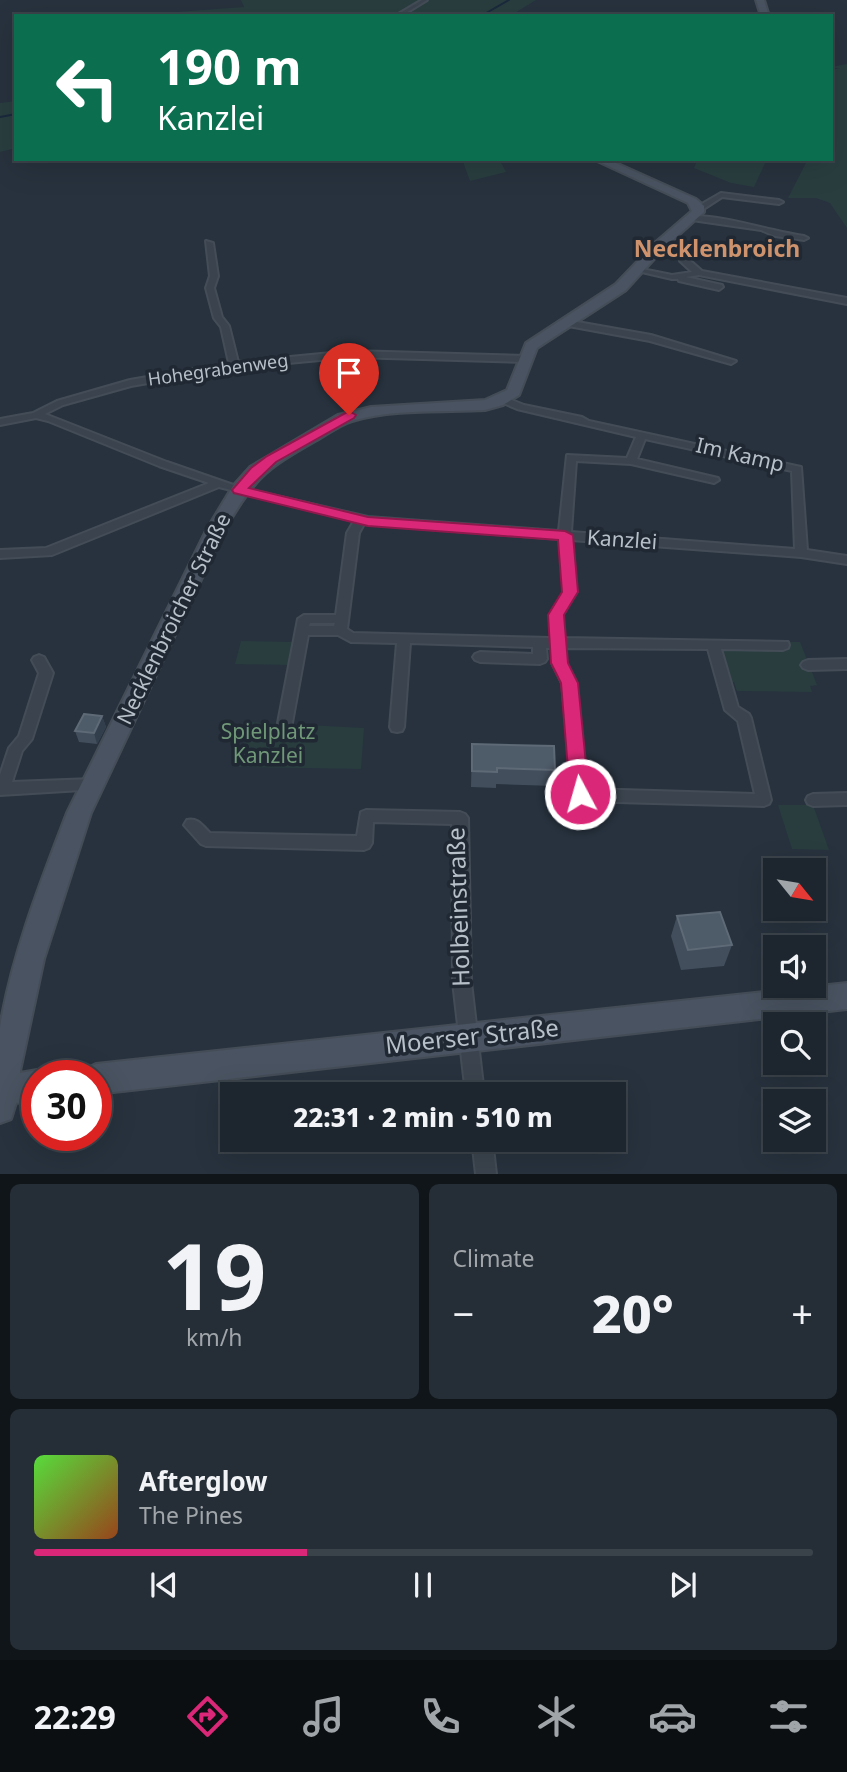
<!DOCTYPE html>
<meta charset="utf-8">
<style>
body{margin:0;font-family:"Noto Sans",sans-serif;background:#252e36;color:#f1f3f6;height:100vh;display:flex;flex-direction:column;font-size:26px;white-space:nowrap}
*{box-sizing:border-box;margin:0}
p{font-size:23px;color:#a0a5aa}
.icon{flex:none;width:38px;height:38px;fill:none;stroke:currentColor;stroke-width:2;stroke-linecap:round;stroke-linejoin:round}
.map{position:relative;height:1174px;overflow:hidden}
.side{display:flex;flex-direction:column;gap:10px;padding:10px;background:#101519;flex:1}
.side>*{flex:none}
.top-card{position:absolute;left:14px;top:14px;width:819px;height:147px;border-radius:0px;box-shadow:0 7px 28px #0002,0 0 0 2px #3b434a;background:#0b6e4f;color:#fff;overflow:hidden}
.needle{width:46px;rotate:120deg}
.controls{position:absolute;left:763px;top:858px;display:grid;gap:14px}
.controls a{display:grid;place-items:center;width:63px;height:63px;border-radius:0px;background:#1d262e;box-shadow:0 7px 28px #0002,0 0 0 2px #3b434a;font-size:35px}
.speed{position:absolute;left:21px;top:1060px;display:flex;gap:14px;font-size:35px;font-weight:700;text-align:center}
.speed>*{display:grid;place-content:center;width:91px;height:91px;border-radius:50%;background:#1d262e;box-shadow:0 7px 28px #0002,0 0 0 2px #3b434a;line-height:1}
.speed .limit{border:10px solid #d22;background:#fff;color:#111}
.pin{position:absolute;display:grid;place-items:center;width:60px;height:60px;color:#fff;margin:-72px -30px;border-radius:50% 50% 50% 0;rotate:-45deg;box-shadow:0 0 7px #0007}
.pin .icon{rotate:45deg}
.me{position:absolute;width:77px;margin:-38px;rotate:354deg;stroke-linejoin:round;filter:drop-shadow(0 0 5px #0008)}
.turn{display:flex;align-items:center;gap:24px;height:147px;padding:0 28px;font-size:32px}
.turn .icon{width:91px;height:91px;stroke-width:2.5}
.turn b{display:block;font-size:49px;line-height:60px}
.big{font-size:52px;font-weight:800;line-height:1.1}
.side .tile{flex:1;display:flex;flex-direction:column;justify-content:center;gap:10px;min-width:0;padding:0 24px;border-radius:10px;background:#252e36}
.side .dial{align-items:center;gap:0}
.dial b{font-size:91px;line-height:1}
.song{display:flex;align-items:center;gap:21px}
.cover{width:84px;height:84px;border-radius:10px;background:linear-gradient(135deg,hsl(110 70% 55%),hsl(20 70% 35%))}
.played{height:7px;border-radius:4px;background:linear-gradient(90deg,#db2777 35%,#3b434a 35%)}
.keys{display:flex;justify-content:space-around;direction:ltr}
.heat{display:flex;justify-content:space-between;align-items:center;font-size:38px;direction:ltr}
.side .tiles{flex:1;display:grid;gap:10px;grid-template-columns:1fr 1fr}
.tile:last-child{grid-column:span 2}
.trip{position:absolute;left:220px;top:1082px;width:406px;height:70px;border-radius:0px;background:#1d262e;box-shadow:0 7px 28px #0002,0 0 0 2px #3b434a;font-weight:800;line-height:70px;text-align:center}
.menu{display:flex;height:112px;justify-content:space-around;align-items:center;background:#0c0f12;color:#a0a5aa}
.menu .icon{width:49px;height:49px}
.menu .current{color:#db2777}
.menu b{font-size:32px;color:#f1f3f6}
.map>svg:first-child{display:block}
.green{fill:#293d3f}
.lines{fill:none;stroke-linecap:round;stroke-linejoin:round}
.stream{stroke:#1a293c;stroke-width:2}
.street-casing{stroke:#444d57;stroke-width:4}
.secondary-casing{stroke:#444d57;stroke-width:4}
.street{fill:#3b444e;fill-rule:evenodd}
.secondary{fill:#495361;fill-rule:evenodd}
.wall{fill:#424e5c}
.shaded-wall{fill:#323e4b}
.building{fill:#4e5b68;stroke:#5f6a77;stroke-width:2}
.route{fill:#db2777;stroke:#8e194d;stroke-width:2}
.labels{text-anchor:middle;stroke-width:7;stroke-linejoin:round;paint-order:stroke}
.far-street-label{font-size:18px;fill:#b7bfc9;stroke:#202933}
.street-label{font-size:21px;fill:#b7bfc9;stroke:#202933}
.park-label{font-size:21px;fill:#709878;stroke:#202933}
.far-district-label{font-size:23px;font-weight:bold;fill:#ce936d;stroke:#202933}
.near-street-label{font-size:24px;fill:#b7bfc9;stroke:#202933}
</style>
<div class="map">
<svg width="847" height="1174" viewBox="0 0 847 1174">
<rect width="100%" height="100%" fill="#27323e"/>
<g class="green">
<path d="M241 0H536L510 16H121L244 7Z"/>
<path d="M847 64V228L830 203 816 198H788L808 159H831V69H840L831 67Z"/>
<path d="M16 101V148L0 152V103Z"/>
<path d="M462 159H499L506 172 470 181Z"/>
<path d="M698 159H767L754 187 731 183 694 168Z"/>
<path d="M241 641 294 642 289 665 235 664Z"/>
<path d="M783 642H800L817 685 810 686 812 692 737 691 734 682H728L715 647H785Z"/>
<path d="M249 722 364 728 361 769 239 767Z"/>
<path d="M778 805H813L829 850 792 849Z"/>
</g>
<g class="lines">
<g class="stream">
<path d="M481 16 509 0"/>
<path d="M0 117 16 114"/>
</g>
<defs>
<g id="street">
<path d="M422 0H427L401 16H395Z"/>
<path d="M721 193 779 200 783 202 779 204 722 197 702 210 695 208Z"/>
<path d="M689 216C727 215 767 231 804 236L808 238 804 240 775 236 761 230 692 220 688 218Z"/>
<path d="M206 241 213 243 218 276 214 288 222 317 229 326 238 362 352 351 526 356 531 359 526 362 352 357 234 368 131 386 63 405 45 414 167 462 242 488 368 517 559 531 567 455 627 458 636 437 517 409 501 402V398L504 397 524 405 582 417 589 421 801 467 807 550 847 556V564L801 557 571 540 576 592 562 615 564 638 788 642 789 645 788 648 783 650 721 649 738 707 749 714 751 718 771 800 769 804 764 806 580 801 575 799 573 795 562 683 552 663V648H546L547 659 545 662 540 664 480 662 475 660 473 657 475 654 480 652 533 654V647L410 643 404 727 402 731 397 732 392 731 390 727 397 643 351 642 338 635H308L292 723 290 727 285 728 280 727 278 723 298 619 304 615H336L347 533 354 521 219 487 52 555 0 558V550L46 548 209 483 159 466 48 421 36 418 0 425V419L33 413 57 401 130 380 229 363 221 327 214 318 206 288 210 276ZM645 439 792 471 795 549 571 532 576 461 631 464 714 483 719 480 718 478 637 459ZM364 524 560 539 564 592 550 615 551 638 353 633 347 629 359 533ZM310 623H335L334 626H309ZM565 648 708 649 725 710 738 721 755 794 587 789 576 683 566 663Z"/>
<path d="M680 257H686L702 271 847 298V304L699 275 686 277 722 285 723 287 719 290 679 281 678 279H672L633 270 637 268 672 275 692 272 680 261Z"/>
<path d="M566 320 651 335 736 361 731 364 650 341 563 325 562 323Z"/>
<path d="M39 655 44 657 53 673 32 739 22 751 12 782 93 779 98 781 100 785 98 789 0 795V775L9 748 19 736 39 673 32 660 34 657Z"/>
<path d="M847 659V669L808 670 803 668 801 665 803 662 808 660Z"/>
<path d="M847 793V805L813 806 808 804 806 800 808 796 813 794Z"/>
<path d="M366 810 460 812 465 814 468 818 471 982 484 1094H466L453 982 452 824 373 822 372 843 369 848 364 850 206 846 201 844 184 825 187 820C197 817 203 826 210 833L357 836 361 812Z"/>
<path d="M472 1139H492L496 1174H476Z"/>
</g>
<g id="secondary">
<path d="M756 0H764L769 16H761Z"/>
<path d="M593 159H607L696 199 704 206V212L664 248 626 290 537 348 519 395 503 405 485 410C444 412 391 409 352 421 339 425 326 435 315 441 264 470 254 479 225 529L91 813 44 959 20 1071V1073L37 1070 48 1076H37V1100L16 1103 11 1119 0 1123C0 1092 0 1057 0 1027 12 954 41 881 67 813L207 529 233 486 250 467 338 415 371 407 485 400 507 390 526 343 616 284 656 242 692 211 688 203Z"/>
<path d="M847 983V1009L96 1094V1076H83L86 1069 96 1064Z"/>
</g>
</defs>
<use href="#street" class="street-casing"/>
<use href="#secondary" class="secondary-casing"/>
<use href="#street" class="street"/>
<use href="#secondary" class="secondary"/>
</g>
<g class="wall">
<path d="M102 716 106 727 97 744 79 742 75 731Z"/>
<path d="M472 744 555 770 553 786 496 784V788L471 787Z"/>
<path d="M677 916 732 945 724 966 681 970 671 936Z"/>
</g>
<path class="shaded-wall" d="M102 716 106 727 97 744 94 733Z"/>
<g class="building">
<path d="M84 714 102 716 94 733 75 731Z"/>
<path d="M472 744 554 746 555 770 497 768V772L472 771Z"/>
<path d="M720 912 732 945 688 950 677 916Z"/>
</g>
<path class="route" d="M349 411 356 415 354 418 276 462 249 488 368 517 565 531 573 535 578 592 564 615 568 663 578 683 589 794 586 800 580 802 573 800 570 794 561 683 551 663 548 615 562 592 558 540 368 526 234 493 232 490 251 468 267 456Z"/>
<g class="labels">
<g class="far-street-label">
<text transform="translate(218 370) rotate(-8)" y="6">Hohegrabenweg</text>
</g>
<g class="street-label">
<text transform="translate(740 455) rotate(13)" y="7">Im Kamp</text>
<text transform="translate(622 540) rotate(4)" y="7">Kanzlei</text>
<text transform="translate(174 619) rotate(-64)" y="7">Necklenbroicher Straße</text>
</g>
<g class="park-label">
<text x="268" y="739">Spielplatz<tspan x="268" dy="24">Kanzlei</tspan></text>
</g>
<g class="far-district-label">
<text x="717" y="257">Necklenbroich</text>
</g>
<g class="near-street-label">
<text transform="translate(459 907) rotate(-92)" y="8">Holbeinstraße</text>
<text transform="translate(472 1037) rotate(-6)" y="8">Moerser Straße</text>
</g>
</g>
</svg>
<div class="controls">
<a><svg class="needle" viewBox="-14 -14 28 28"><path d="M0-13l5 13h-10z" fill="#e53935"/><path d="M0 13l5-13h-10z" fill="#a0a5aa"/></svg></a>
<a><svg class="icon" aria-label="sound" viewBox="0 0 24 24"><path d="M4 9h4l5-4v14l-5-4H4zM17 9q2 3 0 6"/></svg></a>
<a><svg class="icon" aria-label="search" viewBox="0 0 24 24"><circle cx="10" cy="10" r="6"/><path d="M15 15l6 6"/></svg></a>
<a><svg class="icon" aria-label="layers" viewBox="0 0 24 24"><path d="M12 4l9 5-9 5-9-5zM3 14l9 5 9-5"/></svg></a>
</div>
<div class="speed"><div class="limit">30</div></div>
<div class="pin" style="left:349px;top:415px;background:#d93025"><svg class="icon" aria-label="arrive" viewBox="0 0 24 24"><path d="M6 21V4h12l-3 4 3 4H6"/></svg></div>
<svg class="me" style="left:580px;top:794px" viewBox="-20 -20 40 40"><circle r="17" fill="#db2777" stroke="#fff" stroke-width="3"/><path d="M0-11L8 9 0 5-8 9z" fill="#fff"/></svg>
<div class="trip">22:31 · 2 min · 510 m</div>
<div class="top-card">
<div class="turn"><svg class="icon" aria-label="left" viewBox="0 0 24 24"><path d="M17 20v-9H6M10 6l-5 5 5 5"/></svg><div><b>190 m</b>Kanzlei</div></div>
</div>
</div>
<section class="side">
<div class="tiles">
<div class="tile dial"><b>19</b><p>km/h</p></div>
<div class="tile"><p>Climate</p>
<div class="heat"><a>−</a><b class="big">20°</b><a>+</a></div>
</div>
<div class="tile">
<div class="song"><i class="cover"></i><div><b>Afterglow</b><p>The Pines</p></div></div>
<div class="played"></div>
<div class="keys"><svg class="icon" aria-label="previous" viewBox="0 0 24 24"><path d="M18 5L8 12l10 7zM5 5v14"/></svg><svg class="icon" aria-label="pause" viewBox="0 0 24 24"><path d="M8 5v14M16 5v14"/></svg><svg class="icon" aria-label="next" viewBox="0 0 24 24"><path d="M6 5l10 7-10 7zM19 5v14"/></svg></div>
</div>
</div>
</section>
<nav class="menu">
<b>22:29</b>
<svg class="icon current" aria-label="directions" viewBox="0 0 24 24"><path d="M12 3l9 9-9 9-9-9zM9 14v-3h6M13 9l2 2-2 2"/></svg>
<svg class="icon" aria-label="music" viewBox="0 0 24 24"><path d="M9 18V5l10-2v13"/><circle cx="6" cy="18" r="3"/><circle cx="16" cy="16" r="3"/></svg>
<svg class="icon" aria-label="phone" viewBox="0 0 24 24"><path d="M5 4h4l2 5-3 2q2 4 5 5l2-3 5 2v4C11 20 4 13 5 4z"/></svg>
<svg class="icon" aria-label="climate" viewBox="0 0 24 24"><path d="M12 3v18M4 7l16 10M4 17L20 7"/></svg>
<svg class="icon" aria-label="car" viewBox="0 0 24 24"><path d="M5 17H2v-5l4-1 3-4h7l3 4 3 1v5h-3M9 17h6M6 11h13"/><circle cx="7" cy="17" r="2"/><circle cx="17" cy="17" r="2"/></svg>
<svg class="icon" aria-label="filters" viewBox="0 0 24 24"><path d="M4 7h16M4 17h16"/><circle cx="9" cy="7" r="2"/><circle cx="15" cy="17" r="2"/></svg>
</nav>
